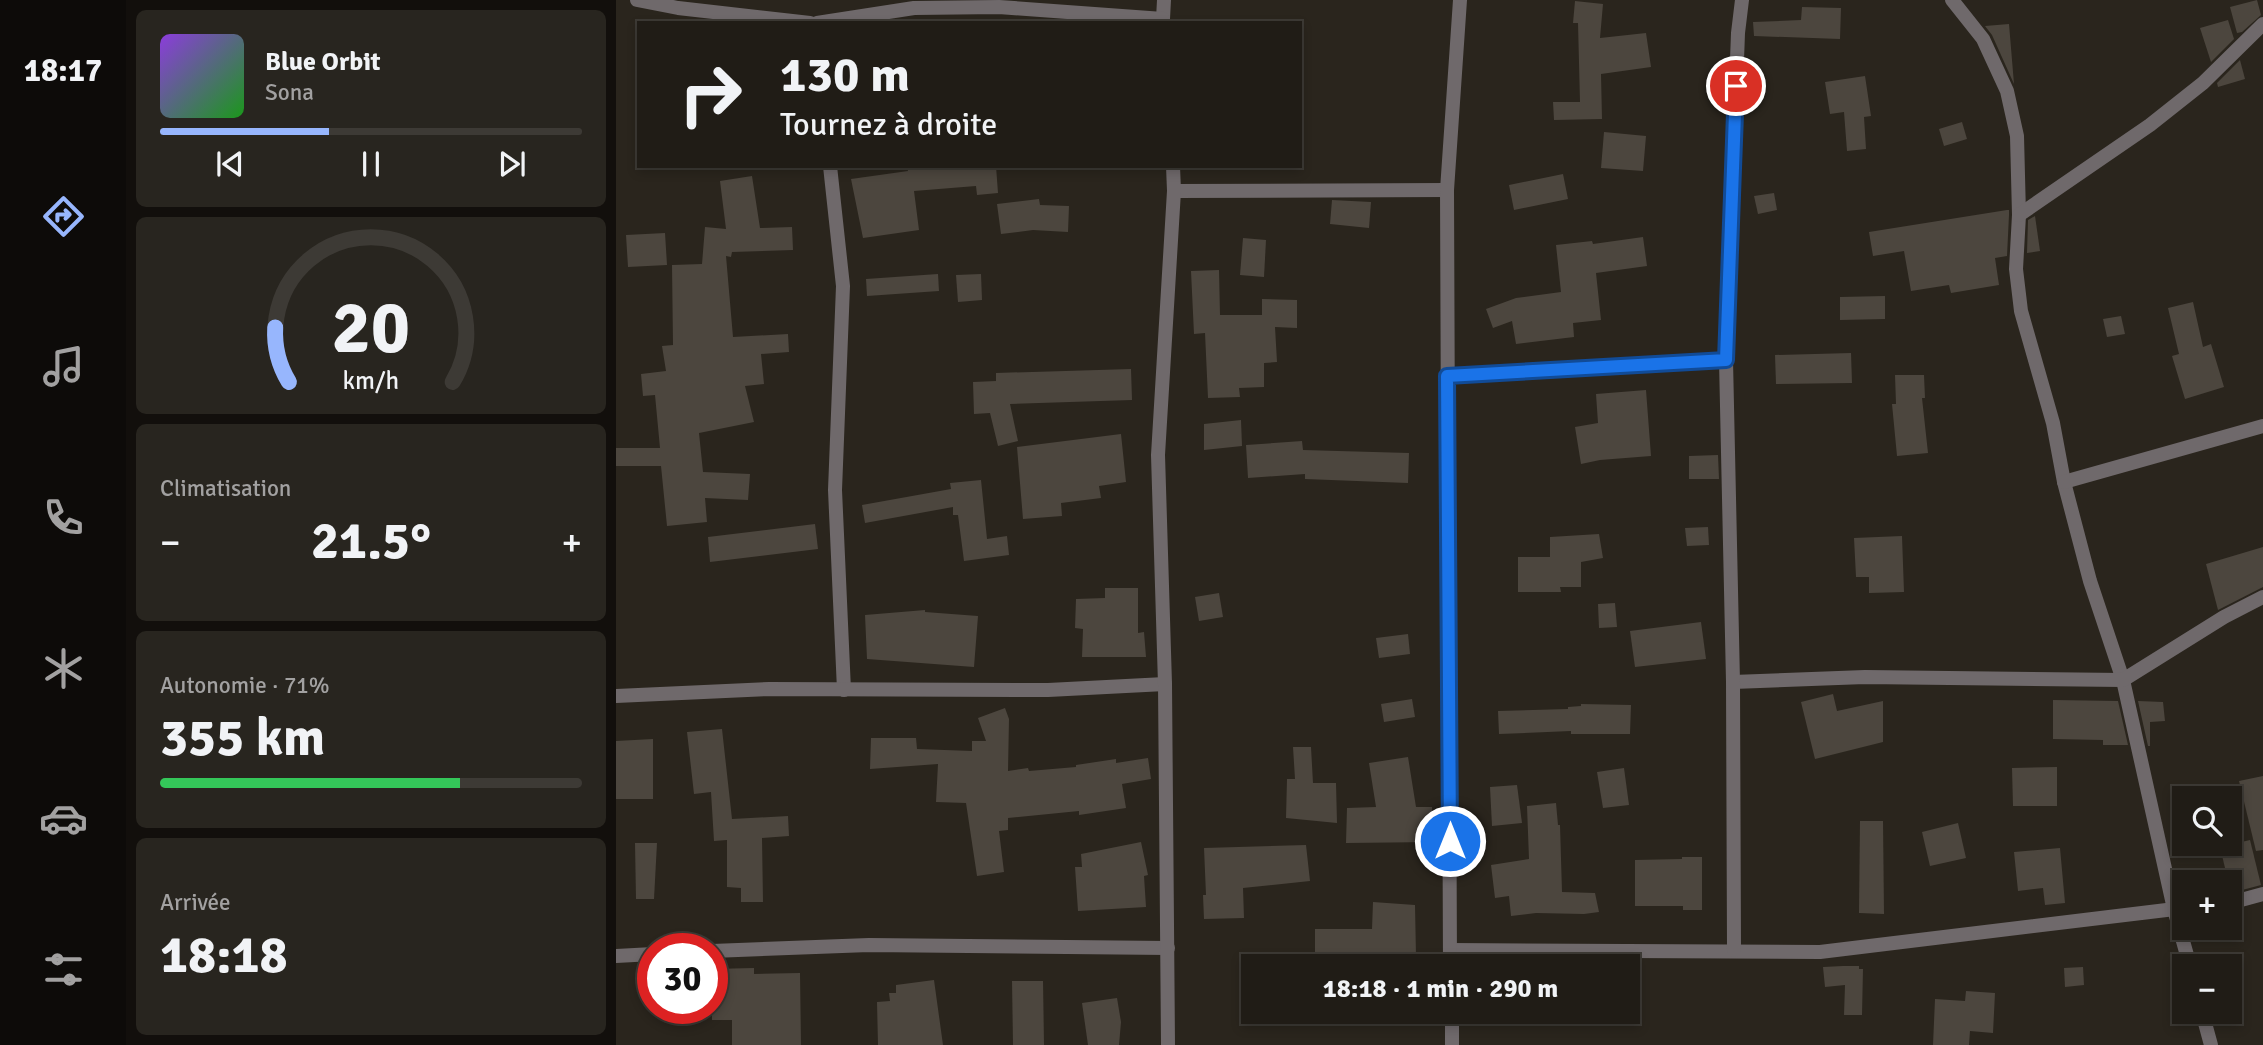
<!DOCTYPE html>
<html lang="fr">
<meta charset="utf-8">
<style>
body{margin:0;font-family:Signika,sans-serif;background:#28251f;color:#f1f3f6;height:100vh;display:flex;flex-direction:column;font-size:26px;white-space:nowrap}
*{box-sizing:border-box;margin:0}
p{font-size:23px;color:#a2a1a1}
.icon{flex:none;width:38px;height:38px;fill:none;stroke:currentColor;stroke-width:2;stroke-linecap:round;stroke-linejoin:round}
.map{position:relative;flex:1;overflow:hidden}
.side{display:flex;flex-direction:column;gap:10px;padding:10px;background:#120f0c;width:490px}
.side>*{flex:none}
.hud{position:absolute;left:21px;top:21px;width:665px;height:147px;border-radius:0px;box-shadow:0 4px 10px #0003,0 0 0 2px #3d3a35;background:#201c16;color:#f1f3f6;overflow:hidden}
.tools{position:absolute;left:1556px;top:786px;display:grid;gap:14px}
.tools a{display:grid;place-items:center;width:70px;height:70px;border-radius:0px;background:#201c16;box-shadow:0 4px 10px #0003,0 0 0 2px #3d3a35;font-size:35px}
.speed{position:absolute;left:21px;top:933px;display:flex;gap:14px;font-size:35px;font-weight:700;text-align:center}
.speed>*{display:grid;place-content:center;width:91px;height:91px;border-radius:50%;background:#201c16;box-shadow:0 4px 10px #0003,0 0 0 2px #3d3a35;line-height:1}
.speed .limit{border:10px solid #d22;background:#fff;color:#111}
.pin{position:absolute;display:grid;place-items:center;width:60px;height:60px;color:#fff;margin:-30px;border:4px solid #fff;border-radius:50%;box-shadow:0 2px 7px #0007}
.me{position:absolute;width:77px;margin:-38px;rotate:0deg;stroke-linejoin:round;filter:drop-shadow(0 0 5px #0008)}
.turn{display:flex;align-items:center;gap:24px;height:147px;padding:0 28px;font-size:32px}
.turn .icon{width:91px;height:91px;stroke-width:2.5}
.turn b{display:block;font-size:49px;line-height:60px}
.big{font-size:52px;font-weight:800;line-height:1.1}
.side .card{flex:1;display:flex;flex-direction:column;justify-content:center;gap:10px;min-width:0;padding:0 24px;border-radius:10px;background:#28251f}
.side .dial{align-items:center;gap:0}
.dial svg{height:182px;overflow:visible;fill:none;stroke:#3d3a35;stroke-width:7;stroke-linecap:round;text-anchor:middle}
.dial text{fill:#f1f3f6;stroke:none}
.song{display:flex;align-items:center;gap:21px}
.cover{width:84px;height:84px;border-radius:10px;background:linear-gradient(135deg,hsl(270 70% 55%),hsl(120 70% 35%))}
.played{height:7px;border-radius:4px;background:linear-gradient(90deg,#97b6fd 40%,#3d3a35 40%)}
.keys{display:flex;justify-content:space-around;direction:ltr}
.heat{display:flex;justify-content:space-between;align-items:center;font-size:38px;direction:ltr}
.charge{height:10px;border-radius:5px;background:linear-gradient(90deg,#34c759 71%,#3d3a35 0)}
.trip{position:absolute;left:625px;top:954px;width:399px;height:70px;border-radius:0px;background:#201c16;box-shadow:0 4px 10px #0003,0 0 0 2px #3d3a35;font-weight:800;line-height:70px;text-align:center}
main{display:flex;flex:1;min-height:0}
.tabs{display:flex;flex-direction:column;width:126px;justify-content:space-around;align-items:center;background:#0d0b09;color:#a2a1a1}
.tabs .icon{width:49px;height:49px}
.tabs .selected{color:#97b6fd}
.tabs b{font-size:32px;color:#f1f3f6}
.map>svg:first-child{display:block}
.building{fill:#4c463e}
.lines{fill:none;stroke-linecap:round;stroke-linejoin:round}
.minor{stroke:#6f696b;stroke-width:14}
.route-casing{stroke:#114b97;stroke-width:18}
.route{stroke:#1a73e8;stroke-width:12}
</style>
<main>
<nav class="tabs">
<b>18:17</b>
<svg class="icon selected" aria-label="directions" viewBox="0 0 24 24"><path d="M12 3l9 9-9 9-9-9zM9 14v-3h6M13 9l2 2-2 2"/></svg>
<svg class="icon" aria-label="music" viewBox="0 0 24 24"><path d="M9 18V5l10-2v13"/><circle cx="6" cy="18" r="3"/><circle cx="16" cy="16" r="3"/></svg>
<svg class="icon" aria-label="phone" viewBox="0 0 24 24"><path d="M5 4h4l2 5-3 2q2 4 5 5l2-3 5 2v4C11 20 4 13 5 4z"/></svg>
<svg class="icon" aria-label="climate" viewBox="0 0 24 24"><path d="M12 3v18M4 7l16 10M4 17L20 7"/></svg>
<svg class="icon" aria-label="car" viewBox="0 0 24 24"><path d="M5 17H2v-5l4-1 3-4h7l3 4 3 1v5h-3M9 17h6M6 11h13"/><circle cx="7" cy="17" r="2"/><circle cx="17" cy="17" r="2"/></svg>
<svg class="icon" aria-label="filters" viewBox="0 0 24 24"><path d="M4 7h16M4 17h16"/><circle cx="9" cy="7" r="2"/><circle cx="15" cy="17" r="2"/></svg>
</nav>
<section class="side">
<div class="card">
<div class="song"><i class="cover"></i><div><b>Blue Orbit</b><p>Sona</p></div></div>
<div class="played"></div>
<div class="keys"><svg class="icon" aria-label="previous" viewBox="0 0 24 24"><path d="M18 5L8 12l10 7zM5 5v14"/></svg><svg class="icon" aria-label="pause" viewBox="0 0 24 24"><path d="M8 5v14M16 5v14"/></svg><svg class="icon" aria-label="next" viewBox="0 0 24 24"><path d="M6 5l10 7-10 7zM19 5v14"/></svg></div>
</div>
<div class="card dial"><svg viewBox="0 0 100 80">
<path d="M14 69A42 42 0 1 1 86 69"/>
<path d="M14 69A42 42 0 0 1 8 45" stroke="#97b6fd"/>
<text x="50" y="56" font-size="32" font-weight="700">20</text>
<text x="50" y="72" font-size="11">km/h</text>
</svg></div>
<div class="card"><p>Climatisation</p>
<div class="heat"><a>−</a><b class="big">21.5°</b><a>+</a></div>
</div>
<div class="card"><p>Autonomie · 71%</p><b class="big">355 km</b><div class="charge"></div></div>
<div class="card"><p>Arrivée</p><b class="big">18:18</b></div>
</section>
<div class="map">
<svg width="1647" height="1045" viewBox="0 0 1647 1045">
<rect width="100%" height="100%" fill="#2a251d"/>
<g class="building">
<path d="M1641 0 1645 15 1626 32 1621 33 1614 7Z"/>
<path d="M959 1 987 4 984 38 1030 33 1035 67 985 74 986 119 938 120 937 102H964L962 23H957Z"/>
<path d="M1186 7 1225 8 1224 39 1138 36 1137 22 1185 20Z"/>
<path d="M1612 20 1618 39 1595 62 1584 28Z"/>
<path d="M1393 24 1398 84 1376 35 1369 26Z"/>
<path d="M1624 60 1629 79 1602 87 1601 83Z"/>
<path d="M1249 76 1255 116 1248 117 1250 149 1231 151 1228 112 1214 114 1209 82Z"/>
<path d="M1346 122 1351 139 1328 146 1323 129Z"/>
<path d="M988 132 1030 136 1027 171 985 168Z"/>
<path d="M291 166H380L382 193 361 195 360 186 298 191 303 230 247 238 235 179 292 171Z"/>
<path d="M947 174 952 199 898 210 893 185Z"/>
<path d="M136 176 144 228 176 227 177 250 116 252 115 257 110 256 117 337 172 334 173 352 145 354 148 384 129 386 138 422 83 433 87 472 134 474 132 500 89 498 91 522 51 526 45 466H0V448H44L39 395 27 396 25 374 50 371 46 346 57 345 56 265 86 264 89 227 110 229 104 181Z"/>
<path d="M1158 193 1161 210 1142 214 1138 196Z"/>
<path d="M423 199 424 205 453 206 452 232 417 230 385 234 381 204Z"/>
<path d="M716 200 755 202 753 228 714 224Z"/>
<path d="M1391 210H1393V215L1391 256 1379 258 1383 285 1335 293 1333 285 1295 291 1288 251 1257 256 1253 232Z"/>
<path d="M1419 216 1424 251 1411 253 1412 220Z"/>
<path d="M49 233 51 265 12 267 10 235Z"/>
<path d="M1027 237 1031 266 980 273 985 320 957 323 958 337 900 344 896 321 877 328 870 309 900 298 945 292 940 245 976 241 977 244Z"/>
<path d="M627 238 650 240 648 277 624 275Z"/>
<path d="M603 270 604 315H646V299L681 300V328L659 327 661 362 648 363V387L623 388 624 397 592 398 589 333 578 334 575 271Z"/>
<path d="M322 274 323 291 251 296 250 279Z"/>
<path d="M365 274 366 300 342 302 340 275Z"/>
<path d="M1269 296V319L1224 320V297Z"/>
<path d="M1577 302 1587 347 1595 344 1608 387 1569 399 1556 356 1563 354 1552 308Z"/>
<path d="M1505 316 1509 334 1491 337 1487 319Z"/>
<path d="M1235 353 1236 383 1160 384 1159 355Z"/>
<path d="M515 369 516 400 394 404 402 441 382 446 374 413 358 414 357 382 380 381V373Z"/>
<path d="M1279 375H1308L1309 398H1306L1312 453 1281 456 1276 404H1280Z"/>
<path d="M1030 390 1035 456 984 460 965 464 959 427 982 423 980 394Z"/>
<path d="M625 420 626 446 588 450V424Z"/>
<path d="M505 434 510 482 483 486 485 498 445 503 446 516 407 519 401 447Z"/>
<path d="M686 441 687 450 793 453 792 483 689 479V474L632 478 630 445Z"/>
<path d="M1102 455 1103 479H1073V456Z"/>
<path d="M365 480 371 539 391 536 393 555 348 561 342 515H337V507L249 523 246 505 335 489 334 483Z"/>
<path d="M199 524 202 549 94 562 92 537Z"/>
<path d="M1092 527 1093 545 1071 546 1069 528Z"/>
<path d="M983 534 987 558 965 562V587H944L945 592H902V557H934V537Z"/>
<path d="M1286 536 1288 592 1253 593V577H1240L1238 538Z"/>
<path d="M1647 547V587L1602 610 1590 564Z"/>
<path d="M489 588H522V633L528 632 530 657H466L467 629 459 628 460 599 489 598Z"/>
<path d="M603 593 607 617 583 621 579 597Z"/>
<path d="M999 603 1001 627 983 628 982 604Z"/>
<path d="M309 610V612L362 616 358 667 251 659 249 615Z"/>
<path d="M1085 622 1090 659 1019 667 1014 631Z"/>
<path d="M792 634 794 654 763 658 760 638Z"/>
<path d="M1217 694 1221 711 1267 701V742L1199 759 1185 702Z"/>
<path d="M796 699 799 717 768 722 765 704Z"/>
<path d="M1437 700 1502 701 1512 745H1487V740L1437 739Z"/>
<path d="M1522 701 1547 702 1549 721 1534 722V746H1532Z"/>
<path d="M965 704 1015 705 1014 734H955V731L883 734 882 711 952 709V707L965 706Z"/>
<path d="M389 708 393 719 392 771 412 768 413 771 460 767V765L500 759V763L532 758 535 779 506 784 510 808 463 815V811L392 818V830L383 831 388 872 361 876 350 803 320 802 322 764 254 769 255 738H300L301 749 356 751V741H370L362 718Z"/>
<path d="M106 729 116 819 172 816 173 836 146 838 147 902H125V888L111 887V840L98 841 95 792 78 794 71 732Z"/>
<path d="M37 739V799H0V741Z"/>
<path d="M677 747H695L697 783H720L721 823 670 818 671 779H679Z"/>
<path d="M792 757 800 807H816L818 842 730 843 731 808 760 807 753 763Z"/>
<path d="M1441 767V806H1397L1396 768Z"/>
<path d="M1008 768 1013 805 987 808 981 772Z"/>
<path d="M1647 776V850L1640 851 1623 781Z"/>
<path d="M901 785 906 823 876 826 874 787Z"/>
<path d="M940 803 942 825H944L946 892 979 893 983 912 968 914 920 913 895 916 893 896 879 898 875 865 913 859 911 806Z"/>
<path d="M1244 821H1267L1268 914 1243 913Z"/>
<path d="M1342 823 1350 858 1314 866 1306 832Z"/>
<path d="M1634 840 1645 885 1615 893 1604 847Z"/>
<path d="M525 842 532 875 528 876 530 907 462 911 459 867H466L465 854Z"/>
<path d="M19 843H41L38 899H20Z"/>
<path d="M690 845 694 881 627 888 628 918 588 919 587 895H590L588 848Z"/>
<path d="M1444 848 1449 903 1429 905 1427 888 1402 891 1398 852Z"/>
<path d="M1066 857H1086V910H1067V906H1019V860L1066 859Z"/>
<path d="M757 902 799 905 800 956 699 957V929H756Z"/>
<path d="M1227 966H1243V969H1247L1246 1015H1228L1229 985 1209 987 1207 967Z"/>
<path d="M1467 967 1468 985 1449 987 1448 968Z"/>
<path d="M138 968V974L184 973 185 1045H116V1020H96V969Z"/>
<path d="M318 980 327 1045H262L261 1002 274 1001 273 993H280V985Z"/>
<path d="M396 981H427L428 1045H397Z"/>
<path d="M1350 991 1379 993 1377 1033 1354 1031 1353 1045H1317L1319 999 1349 1001Z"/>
<path d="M501 998 505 1022 503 1045H472L466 1003Z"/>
</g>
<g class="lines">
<g class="minor">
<path d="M21 0 62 8 194 23"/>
<path d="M1336 0 1367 39 1391 91 1401 136 1403 215 1400 269 1405 311 1437 423 1448 482 1474 581 1507 680 1558 909 1574 966"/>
<path d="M547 19 548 0"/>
<path d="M201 23 298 8 383 7 547 19V23"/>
<path d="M214 166 227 286 219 490 228 690"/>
<path d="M558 191 831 190"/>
<path d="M1403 215 1534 125 1587 83 1647 24"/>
<path d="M831 376 1110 360"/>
<path d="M1448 482 1647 426"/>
<path d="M1117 682 1249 677 1507 680 1608 617 1647 597"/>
<path d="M0 696 153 689 432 690 549 684"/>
<path d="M1614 903 1647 894"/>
<path d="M834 950 1204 952 1567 908"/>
<path d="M1118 950 1117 682 1110 360 1122 33 1126 0"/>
<path d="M96 951 253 945 552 948"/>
<path d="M0 956 37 954"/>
<path d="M834 966 831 190 844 0"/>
<path d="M836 1012V1045"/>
<path d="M1586 1012 1595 1045"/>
<path d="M552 1045 549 684 542 455 558 191 557 166"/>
</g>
</g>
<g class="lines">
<defs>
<path id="route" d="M834 841 831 376 1110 360 1120 86"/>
</defs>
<use href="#route" class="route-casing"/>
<use href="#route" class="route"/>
</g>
</svg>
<div class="tools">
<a><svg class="icon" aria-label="search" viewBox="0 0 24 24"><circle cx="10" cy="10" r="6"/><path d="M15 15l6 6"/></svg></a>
<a>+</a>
<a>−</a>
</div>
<div class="speed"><div class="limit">30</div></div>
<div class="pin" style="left:1120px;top:86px;background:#d93025"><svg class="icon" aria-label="arrive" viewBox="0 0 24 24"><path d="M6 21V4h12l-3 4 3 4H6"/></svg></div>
<svg class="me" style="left:834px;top:841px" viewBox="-20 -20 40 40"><circle r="17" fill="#1a73e8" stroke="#fff" stroke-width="3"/><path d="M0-11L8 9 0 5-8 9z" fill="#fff"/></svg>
<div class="trip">18:18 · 1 min · 290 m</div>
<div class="hud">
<div class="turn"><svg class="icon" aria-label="right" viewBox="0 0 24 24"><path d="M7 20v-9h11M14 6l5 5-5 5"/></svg><div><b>130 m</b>Tournez à droite</div></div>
</div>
</div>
</main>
